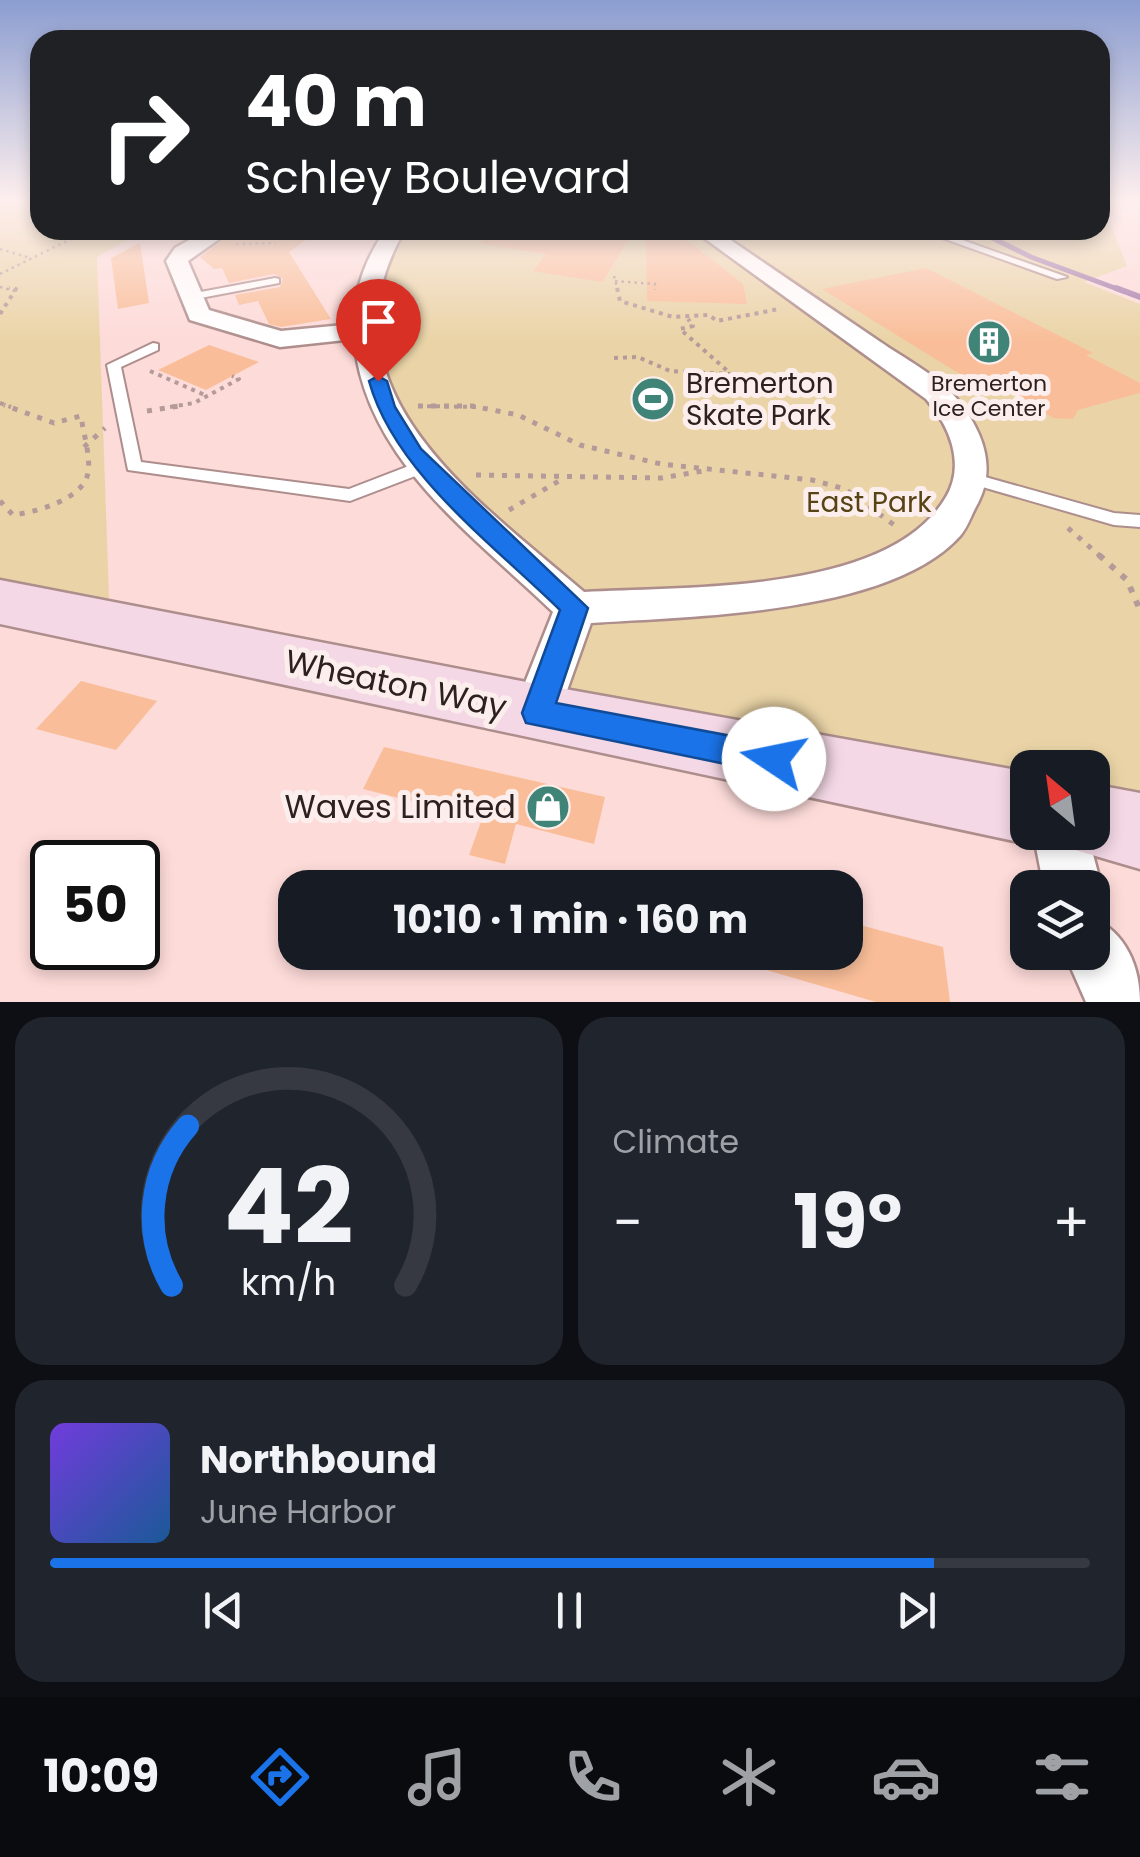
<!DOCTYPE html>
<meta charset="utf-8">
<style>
body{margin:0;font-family:Poppins,sans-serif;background:#20242c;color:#f1f3f6;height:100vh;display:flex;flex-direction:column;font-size:38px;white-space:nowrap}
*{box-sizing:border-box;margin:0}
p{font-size:32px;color:#9ea1a6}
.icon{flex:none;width:55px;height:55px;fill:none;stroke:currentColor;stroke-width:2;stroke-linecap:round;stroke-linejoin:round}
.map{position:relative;height:1002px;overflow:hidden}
.details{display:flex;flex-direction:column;gap:15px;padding:15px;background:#0d0f14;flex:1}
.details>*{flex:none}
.top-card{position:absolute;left:30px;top:30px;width:1080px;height:210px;border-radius:30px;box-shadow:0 5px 15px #0003;background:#202124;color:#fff;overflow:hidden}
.needle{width:65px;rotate:331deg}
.tools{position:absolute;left:1010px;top:750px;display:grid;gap:20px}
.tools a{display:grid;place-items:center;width:100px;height:100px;border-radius:20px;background:#171b24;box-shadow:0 5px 15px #0003;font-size:50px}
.speed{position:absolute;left:30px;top:840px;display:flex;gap:20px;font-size:50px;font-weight:700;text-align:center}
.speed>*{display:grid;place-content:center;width:130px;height:130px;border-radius:50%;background:#171b24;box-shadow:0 5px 15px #0003;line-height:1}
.speed .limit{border:5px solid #111;border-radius:15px;background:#fff;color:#111}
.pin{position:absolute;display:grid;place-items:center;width:85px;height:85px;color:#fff;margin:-102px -42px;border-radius:50% 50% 50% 0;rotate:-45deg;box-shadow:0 0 10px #0007}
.pin .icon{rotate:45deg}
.me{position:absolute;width:110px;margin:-55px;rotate:281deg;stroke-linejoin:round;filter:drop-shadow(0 0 8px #0008)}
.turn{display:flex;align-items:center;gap:35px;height:210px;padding:0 50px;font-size:45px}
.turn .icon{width:130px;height:130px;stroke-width:2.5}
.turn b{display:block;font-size:70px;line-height:85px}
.big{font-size:75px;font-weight:700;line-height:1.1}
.details .widget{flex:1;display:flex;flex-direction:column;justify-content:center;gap:15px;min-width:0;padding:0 35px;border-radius:30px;background:#20242c}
.details .dial{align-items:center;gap:0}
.dial svg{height:260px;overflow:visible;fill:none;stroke:#363941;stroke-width:7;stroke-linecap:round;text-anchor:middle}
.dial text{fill:#f1f3f6;stroke:none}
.song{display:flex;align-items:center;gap:30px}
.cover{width:120px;height:120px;border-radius:15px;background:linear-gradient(135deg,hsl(260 70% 55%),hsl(210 70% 35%))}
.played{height:10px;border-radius:5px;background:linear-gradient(90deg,#1a73e8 85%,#363941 85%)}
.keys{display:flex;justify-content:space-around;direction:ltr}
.heat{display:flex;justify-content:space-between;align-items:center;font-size:55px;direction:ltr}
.details .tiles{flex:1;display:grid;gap:15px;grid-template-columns:1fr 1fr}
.widget:last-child{grid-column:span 2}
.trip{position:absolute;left:278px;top:870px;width:585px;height:100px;border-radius:30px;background:#171b24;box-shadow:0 5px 15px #0003;font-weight:700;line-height:100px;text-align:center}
.tab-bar{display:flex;height:160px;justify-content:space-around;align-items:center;background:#090b0e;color:#9ea1a6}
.tab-bar .icon{width:70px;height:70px}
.tab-bar .current{color:#1a73e8}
.tab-bar b{font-size:45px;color:#f1f3f6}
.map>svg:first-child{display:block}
.green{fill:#ead4a7}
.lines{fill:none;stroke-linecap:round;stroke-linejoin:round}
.stream-far1{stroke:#a17aab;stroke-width:5}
.stream{stroke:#a17aab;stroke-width:6}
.building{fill:#f9be99}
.lane-casing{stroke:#ad8e8c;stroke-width:4}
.street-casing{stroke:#ad8e8c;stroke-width:5}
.secondary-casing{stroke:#ad8e8c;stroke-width:5}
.path-far3{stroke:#b49a98;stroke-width:2.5;stroke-dasharray:2.5 4;stroke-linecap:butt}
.path-far2{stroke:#b49a98;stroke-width:4;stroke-dasharray:4 5;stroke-linecap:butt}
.path-far1{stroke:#b49a98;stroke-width:5;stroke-dasharray:5 8;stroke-linecap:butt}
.path{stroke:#b49a98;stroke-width:6;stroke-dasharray:6 9;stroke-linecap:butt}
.lane{fill:#fff;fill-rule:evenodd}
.street{fill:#fff;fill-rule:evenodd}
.secondary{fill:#f4d8e5;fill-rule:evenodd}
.route{fill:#1a73e8;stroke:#114b97;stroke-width:2.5}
.labels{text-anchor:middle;stroke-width:10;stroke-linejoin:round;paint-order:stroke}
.far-poi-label{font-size:22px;fill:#2d2120;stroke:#fceeed}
.poi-label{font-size:28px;fill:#2d2120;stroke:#fceeed;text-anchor:start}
.park-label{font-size:28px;fill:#574314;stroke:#fceeed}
.near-street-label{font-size:32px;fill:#2d2120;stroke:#fceeed}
.near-poi-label{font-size:32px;fill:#2d2120;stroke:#fceeed;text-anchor:end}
</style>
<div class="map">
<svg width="1140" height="1002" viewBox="0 0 1140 1002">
<rect width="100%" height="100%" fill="#fddbd9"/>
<g class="green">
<path d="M0 199H40V230H145L97 257 110 625 0 602Z"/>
<path d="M1100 199H1111L1106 214 1127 266 1084 282 1140 304V831L1093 821 1092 768H1028L1027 808 537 713 574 608 413 453 365 321 395 230H1100Z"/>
</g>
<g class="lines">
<path class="stream-far1" d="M976 230 1031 257 1123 291"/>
<path class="stream" d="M1116 288 1140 297"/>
</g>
<g class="building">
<path d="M236 230 315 233 289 252 331 319 281 327 269 324 258 301 239 305 235 295 280 287 283 279 274 274 229 283 222 268 214 269 200 257Z"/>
<path d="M483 230H635L602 282 533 271 546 254 481 244Z"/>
<path d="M646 230H674L743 284 747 304 647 301Z"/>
<path d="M140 243 149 303 118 309 111 258Z"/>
<path d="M926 268 1093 353 1086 355 1140 383V393L1078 410 1073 419 1053 418 993 380 976 384 822 289Z"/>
<path d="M209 345 259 362 206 390 158 370Z"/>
<path d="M81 681 157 701 116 750 36 729Z"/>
<path d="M384 747 605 797 594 844 516 824 505 864 469 855 482 819 363 789Z"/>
<path d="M845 921 943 947 950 1002H876L729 959 730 952H845Z"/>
</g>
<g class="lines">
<defs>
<g id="lane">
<path d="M920 230H934L1067 277 1057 279Z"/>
<path d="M275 278 279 279V283L190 300 184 297 190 294Z"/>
<path d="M153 343 158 344V350L121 367 141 462 349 489 419 462H431L433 466 431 470 350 501 128 470 107 365Z"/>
<path d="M971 473 1114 513 1140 515V527L1114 525 965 482 963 478Z"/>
</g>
<g id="street">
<path d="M207 230H232L188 261 209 310 281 331 354 324C354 288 366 259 385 230H405C311 388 480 502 584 592 685 586 889 595 946 497 966 463 949 425 926 399L693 230H716C770 267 824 304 879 341 905 359 937 375 957 399 982 430 997 466 978 503 972 513 968 527 960 536 889 615 691 616 591 623L554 727 537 733 520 727 513 713 553 612C472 534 365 460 354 339L280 347 190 320 166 261 175 248Z"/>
<path d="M1033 832H1087L1102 888 1093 908 1092 888H1044Z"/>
<path d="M1092 918C1126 932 1140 967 1140 1002H1086L1064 952H1092Z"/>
</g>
<g id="secondary">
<path d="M0 580 537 684 1028 772V832H1055L1028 844 0 624Z"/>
<path d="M1092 784 1140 793V869L1065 847 1059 832H1092Z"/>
</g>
</defs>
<use href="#lane" class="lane-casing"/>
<use href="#street" class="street-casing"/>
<use href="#secondary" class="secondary-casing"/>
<g class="path-far3">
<path d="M0 204 27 199"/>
<path d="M236 244 276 243"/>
<path d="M0 249 30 258"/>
<path d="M0 274 89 230"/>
<path d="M614 276 618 291"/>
<path d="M615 281 655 284V290"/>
<path d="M0 287 15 291"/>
</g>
<g class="path-far2">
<path d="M617 288 620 301 673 317 709 315 717 321 779 309"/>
<path d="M0 314 16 289 9 288"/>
<path d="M614 358 638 357 670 371 731 374 680 329 693 326 688 319"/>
<path d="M150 371 207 396"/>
<path d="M731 374 745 387 775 380"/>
<path d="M0 403 11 407"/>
<path d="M418 406 477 407"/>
<path d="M170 407 194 403 239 379 232 376"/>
</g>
<g class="path-far1">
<path d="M418 406H472L518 415 580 445 661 464 812 480 845 489 897 527"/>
<path d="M147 411 185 405"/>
<path d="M84 447 105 428"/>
<path d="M476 475 661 478 703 471"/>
<path d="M0 501 13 515C35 512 83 500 88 473 91 457 83 432 81 416L54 423 4 405"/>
<path d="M509 510 564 478"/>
<path d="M1068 528 1101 557"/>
</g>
<path class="path" d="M1099 555 1127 580 1140 610"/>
<use href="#lane" class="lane"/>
<use href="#street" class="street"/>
<use href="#secondary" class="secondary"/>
</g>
<linearGradient id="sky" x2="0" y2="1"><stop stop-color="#8b9dd0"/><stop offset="0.59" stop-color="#feefee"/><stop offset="1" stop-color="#feefee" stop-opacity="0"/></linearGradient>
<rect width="1140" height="340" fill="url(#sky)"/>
<path class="route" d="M378 376 387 381 395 407 421 449 588 608 556 703 774 744 786 749 791 759 786 770 774 774 526 723 522 713 560 610C494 545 394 472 369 381Z"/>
<defs>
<symbol id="building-disc" viewBox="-11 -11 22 22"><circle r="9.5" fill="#408477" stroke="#fceeed"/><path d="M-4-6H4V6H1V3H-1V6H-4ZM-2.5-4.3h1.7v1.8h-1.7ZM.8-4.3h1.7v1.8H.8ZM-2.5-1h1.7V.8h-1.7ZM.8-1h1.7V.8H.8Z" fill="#fff"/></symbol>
<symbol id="stadium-disc" viewBox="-11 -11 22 22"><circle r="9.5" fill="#408477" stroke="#fceeed"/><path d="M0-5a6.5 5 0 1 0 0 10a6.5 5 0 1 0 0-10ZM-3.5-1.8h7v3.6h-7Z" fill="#fff"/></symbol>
<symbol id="shop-disc" viewBox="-11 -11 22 22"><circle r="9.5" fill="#408477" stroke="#fceeed"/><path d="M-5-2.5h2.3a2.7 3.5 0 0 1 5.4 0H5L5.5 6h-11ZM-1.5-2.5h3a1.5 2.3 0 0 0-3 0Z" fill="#fff"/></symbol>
</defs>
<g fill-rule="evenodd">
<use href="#building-disc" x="964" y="317" width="50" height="50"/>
<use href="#stadium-disc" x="628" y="374" width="50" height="50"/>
<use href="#shop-disc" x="523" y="782" width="50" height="50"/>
</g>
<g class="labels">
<g class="far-poi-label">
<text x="989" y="391">Bremerton<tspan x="989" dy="25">Ice Center</tspan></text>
</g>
<g class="poi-label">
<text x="686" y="393">Bremerton<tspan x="686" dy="32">Skate Park</tspan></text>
</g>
<g class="park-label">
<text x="869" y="512">East Park</text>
</g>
<g class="near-street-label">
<text transform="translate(396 684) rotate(12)" y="11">Wheaton Way</text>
</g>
<g class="near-poi-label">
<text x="516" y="818">Waves Limited</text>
</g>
</g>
</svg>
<div class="tools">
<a><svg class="needle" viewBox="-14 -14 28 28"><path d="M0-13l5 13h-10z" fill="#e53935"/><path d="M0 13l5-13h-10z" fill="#9ea1a6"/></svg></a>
<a><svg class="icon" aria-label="layers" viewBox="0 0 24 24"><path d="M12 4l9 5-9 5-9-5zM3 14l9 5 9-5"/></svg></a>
</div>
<div class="speed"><div class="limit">50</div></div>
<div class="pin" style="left:378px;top:381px;background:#d93025"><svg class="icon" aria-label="arrive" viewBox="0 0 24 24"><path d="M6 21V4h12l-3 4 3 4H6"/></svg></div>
<svg class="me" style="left:774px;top:759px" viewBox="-20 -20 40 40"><circle r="19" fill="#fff"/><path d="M0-13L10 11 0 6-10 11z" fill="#1a73e8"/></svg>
<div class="trip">10:10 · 1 min · 160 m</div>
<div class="top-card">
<div class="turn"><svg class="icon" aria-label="right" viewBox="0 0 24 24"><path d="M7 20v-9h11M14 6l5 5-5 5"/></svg><div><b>40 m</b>Schley Boulevard</div></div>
</div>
</div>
<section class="details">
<div class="tiles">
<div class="widget dial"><svg viewBox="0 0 100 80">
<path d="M14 69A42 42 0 1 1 86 69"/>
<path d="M14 69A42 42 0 0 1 19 20" stroke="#1a73e8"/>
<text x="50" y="56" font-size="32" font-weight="700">42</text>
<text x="50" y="72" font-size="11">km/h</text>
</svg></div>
<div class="widget"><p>Climate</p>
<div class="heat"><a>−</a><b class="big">19°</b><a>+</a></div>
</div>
<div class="widget">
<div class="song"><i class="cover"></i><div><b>Northbound</b><p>June Harbor</p></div></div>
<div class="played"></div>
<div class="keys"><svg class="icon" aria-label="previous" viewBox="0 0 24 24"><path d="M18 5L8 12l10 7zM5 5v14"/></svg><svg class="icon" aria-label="pause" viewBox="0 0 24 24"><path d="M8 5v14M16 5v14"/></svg><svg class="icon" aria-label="next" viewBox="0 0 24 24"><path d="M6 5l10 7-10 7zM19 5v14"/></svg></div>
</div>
</div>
</section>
<nav class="tab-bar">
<b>10:09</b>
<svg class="icon current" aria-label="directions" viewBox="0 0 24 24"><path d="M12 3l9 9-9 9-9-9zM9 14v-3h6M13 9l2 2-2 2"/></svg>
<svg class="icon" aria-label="music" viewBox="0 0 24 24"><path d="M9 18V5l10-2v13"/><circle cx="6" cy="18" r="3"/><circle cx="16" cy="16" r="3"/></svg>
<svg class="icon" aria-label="phone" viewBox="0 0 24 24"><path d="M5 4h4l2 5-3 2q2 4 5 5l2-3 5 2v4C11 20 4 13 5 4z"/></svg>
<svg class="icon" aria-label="climate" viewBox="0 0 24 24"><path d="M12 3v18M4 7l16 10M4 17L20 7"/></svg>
<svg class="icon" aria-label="car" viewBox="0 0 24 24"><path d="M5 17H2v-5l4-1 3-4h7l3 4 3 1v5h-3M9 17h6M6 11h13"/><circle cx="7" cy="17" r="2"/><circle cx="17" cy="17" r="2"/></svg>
<svg class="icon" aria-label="filters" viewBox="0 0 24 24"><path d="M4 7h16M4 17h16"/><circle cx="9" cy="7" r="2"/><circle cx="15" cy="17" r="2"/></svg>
</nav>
